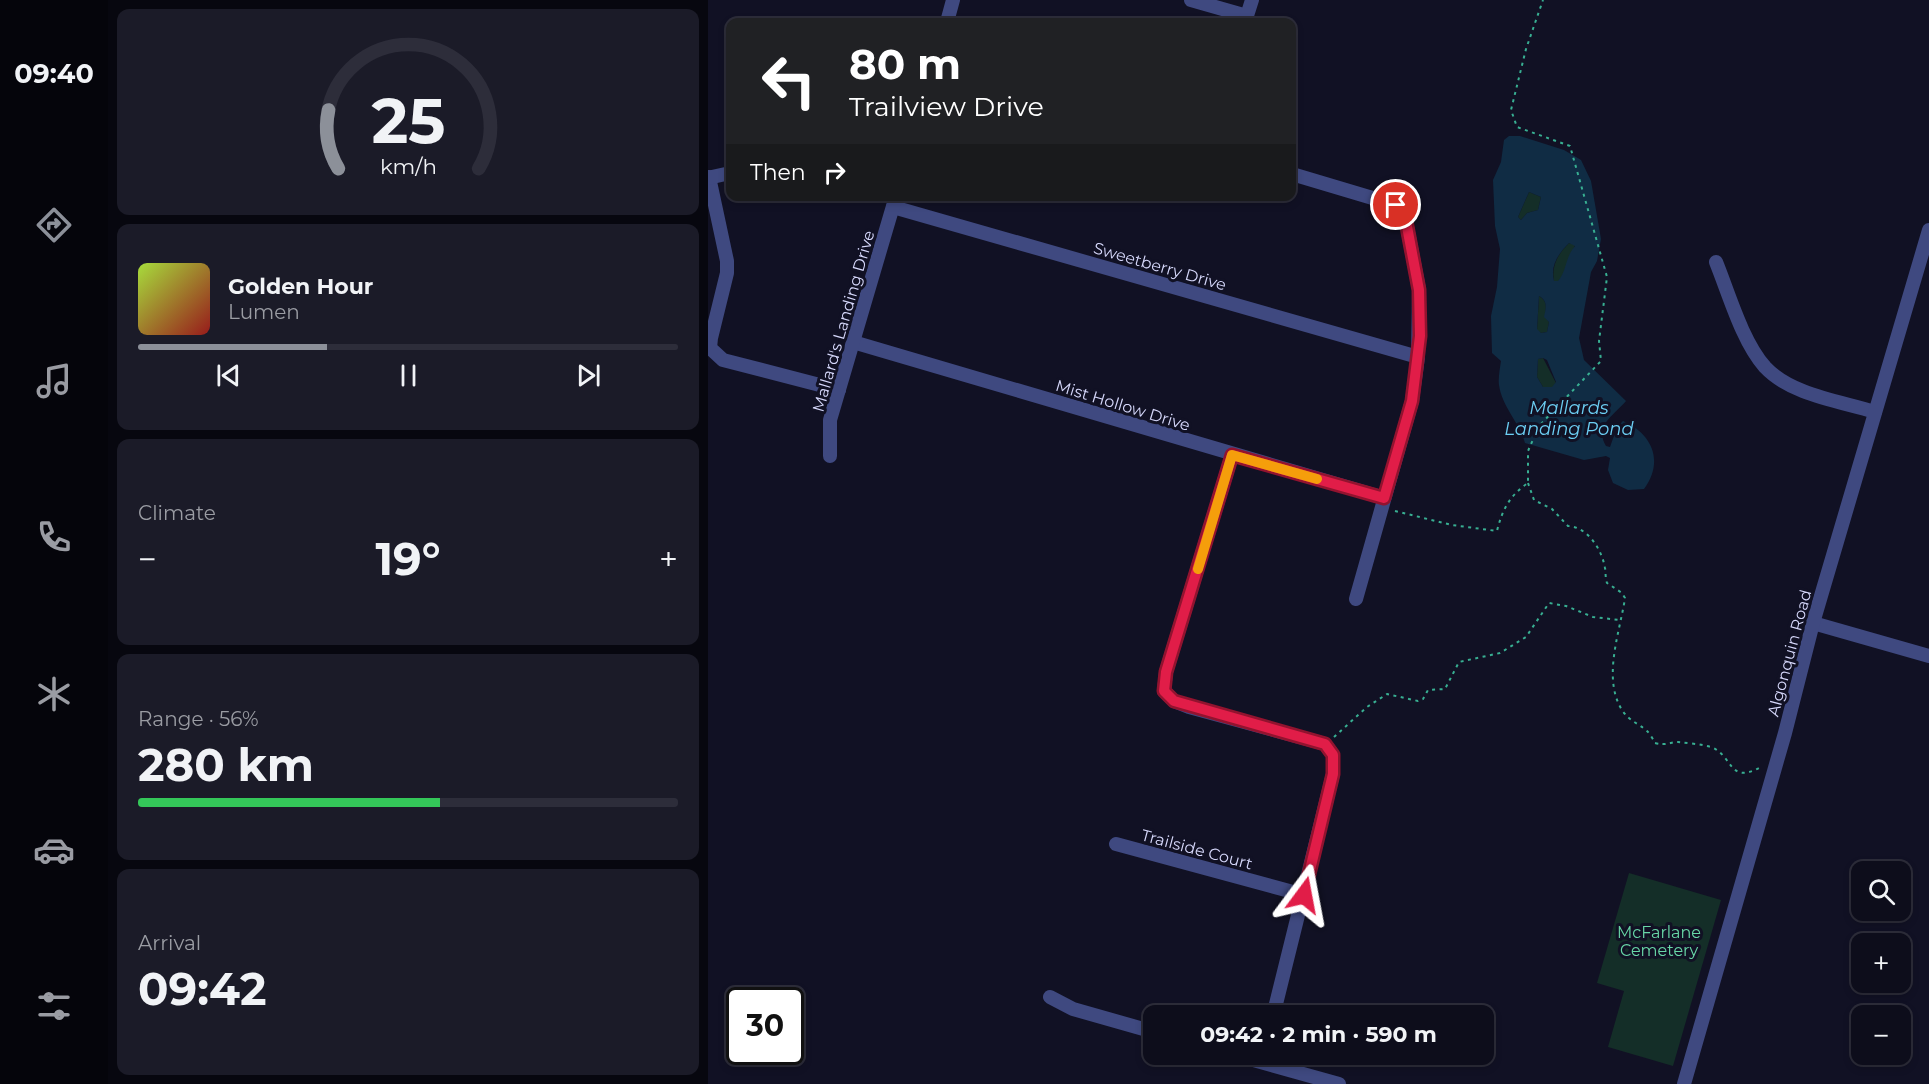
<!DOCTYPE html>
<meta charset="utf-8">
<style>
body{margin:0;font-family:Montserrat,sans-serif;background:#1b1b28;color:#f1f3f6;height:100vh;display:flex;flex-direction:column;font-size:22px;white-space:nowrap}
*{box-sizing:border-box;margin:0}
p{font-size:20px;color:#9a9ca3}
.icon{flex:none;width:33px;height:33px;fill:none;stroke:currentColor;stroke-width:2;stroke-linecap:round;stroke-linejoin:round}
.map{position:relative;flex:1;overflow:hidden}
.side{display:flex;flex-direction:column;gap:9px;padding:9px;background:#07070f;width:600px}
.side>*{flex:none}
.top-card{position:absolute;left:18px;top:18px;width:570px;height:183px;border-radius:12px;box-shadow:0 3px 9px #0003,0 0 0 2px #2d2d3a;background:#202124;color:#fff;overflow:hidden}
.fabs{position:absolute;left:1143px;top:861px;display:grid;gap:12px}
.fabs a{display:grid;place-items:center;width:60px;height:60px;border-radius:12px;background:#0d0d1b;box-shadow:0 3px 9px #0003,0 0 0 2px #2d2d3a;font-size:30px}
.speed{position:absolute;left:18px;top:987px;display:flex;gap:12px;font-size:30px;font-weight:700;text-align:center}
.speed>*{display:grid;place-content:center;width:78px;height:78px;border-radius:50%;background:#0d0d1b;box-shadow:0 3px 9px #0003,0 0 0 2px #2d2d3a;line-height:1}
.speed .limit{border:3px solid #111;border-radius:9px;background:#fff;color:#111}
.pin{position:absolute;display:grid;place-items:center;width:51px;height:51px;color:#fff;margin:-26px;border:3px solid #fff;border-radius:50%;box-shadow:0 2px 6px #0007}
.me{position:absolute;width:66px;margin:-33px;rotate:13deg;stroke-linejoin:round;filter:drop-shadow(0 0 4px #0008)}
.turn{display:flex;align-items:center;gap:21px;height:126px;padding:0 24px;font-size:27px}
.turn .icon{width:78px;height:78px;stroke-width:2.5}
.turn b{display:block;font-size:42px;line-height:51px}
.then{display:flex;align-items:center;height:57px;padding:0 24px;background:#0003;gap:12px;font-size:22px}
.big{font-size:45px;font-weight:700;line-height:1.1}
.side .card{flex:1;display:flex;flex-direction:column;justify-content:center;gap:9px;min-width:0;padding:0 21px;border-radius:12px;background:#1b1b28}
.side .dial{align-items:center;gap:0}
.dial svg{height:156px;overflow:visible;fill:none;stroke:#2d2d3a;stroke-width:7;stroke-linecap:round;text-anchor:middle}
.dial text{fill:#f1f3f6;stroke:none}
.song{display:flex;align-items:center;gap:18px}
.cover{width:72px;height:72px;border-radius:9px;background:linear-gradient(135deg,hsl(80 70% 55%),hsl(0 70% 35%))}
.played{height:6px;border-radius:3px;background:linear-gradient(90deg,#8c9099 35%,#2d2d3a 35%)}
.keys{display:flex;justify-content:space-around;direction:ltr}
.heat{display:flex;justify-content:space-between;align-items:center;font-size:33px;direction:ltr}
.charge{height:9px;border-radius:4px;background:linear-gradient(90deg,#34c759 56%,#2d2d3a 0)}
.trip{position:absolute;left:435px;top:1005px;width:351px;height:60px;border-radius:12px;background:#0d0d1b;box-shadow:0 3px 9px #0003,0 0 0 2px #2d2d3a;font-weight:700;line-height:60px;text-align:center}
main{display:flex;flex:1;min-height:0}
.dock{display:flex;flex-direction:column;width:108px;justify-content:space-around;align-items:center;background:#05050b;color:#9a9ca3}
.dock .icon{width:42px;height:42px}
.dock .selected{color:#8c9099}
.dock b{font-size:27px;color:#f1f3f6}
.map>svg:first-child{display:block}
.green{fill:#142e28}
.water{fill:#102c44;fill-rule:evenodd}
.lines{fill:none;stroke-linecap:round;stroke-linejoin:round}
.path{stroke:#38af92;stroke-width:2;stroke-dasharray:3 4.5;stroke-linecap:butt}
.minor{stroke:#3f4980;stroke-width:14}
.route-casing{stroke:#92132f;stroke-width:15}
.route{stroke:#e11d48;stroke-width:10}
.slow{stroke:#f59e0b;stroke-width:10}
.labels{text-anchor:middle;stroke-width:6;stroke-linejoin:round;paint-order:stroke}
.street-label{font-size:16px;fill:#d7d9fc;stroke:#111124}
.park-label{font-size:16px;fill:#68d7a7;stroke:#111124}
.water-label{font-size:18px;font-style:italic;fill:#6ccff4;stroke:#111124}
</style>
<main>
<nav class="dock">
<b>09:40</b>
<svg class="icon selected" aria-label="directions" viewBox="0 0 24 24"><path d="M12 3l9 9-9 9-9-9zM9 14v-3h6M13 9l2 2-2 2"/></svg>
<svg class="icon" aria-label="music" viewBox="0 0 24 24"><path d="M9 18V5l10-2v13"/><circle cx="6" cy="18" r="3"/><circle cx="16" cy="16" r="3"/></svg>
<svg class="icon" aria-label="phone" viewBox="0 0 24 24"><path d="M5 4h4l2 5-3 2q2 4 5 5l2-3 5 2v4C11 20 4 13 5 4z"/></svg>
<svg class="icon" aria-label="climate" viewBox="0 0 24 24"><path d="M12 3v18M4 7l16 10M4 17L20 7"/></svg>
<svg class="icon" aria-label="car" viewBox="0 0 24 24"><path d="M5 17H2v-5l4-1 3-4h7l3 4 3 1v5h-3M9 17h6M6 11h13"/><circle cx="7" cy="17" r="2"/><circle cx="17" cy="17" r="2"/></svg>
<svg class="icon" aria-label="filters" viewBox="0 0 24 24"><path d="M4 7h16M4 17h16"/><circle cx="9" cy="7" r="2"/><circle cx="15" cy="17" r="2"/></svg>
</nav>
<section class="side">
<div class="card dial"><svg viewBox="0 0 100 80">
<path d="M14 69A42 42 0 1 1 86 69"/>
<path d="M14 69A42 42 0 0 1 9 39" stroke="#8c9099"/>
<text x="50" y="56" font-size="32" font-weight="700">25</text>
<text x="50" y="72" font-size="11">km/h</text>
</svg></div>
<div class="card">
<div class="song"><i class="cover"></i><div><b>Golden Hour</b><p>Lumen</p></div></div>
<div class="played"></div>
<div class="keys"><svg class="icon" aria-label="previous" viewBox="0 0 24 24"><path d="M18 5L8 12l10 7zM5 5v14"/></svg><svg class="icon" aria-label="pause" viewBox="0 0 24 24"><path d="M8 5v14M16 5v14"/></svg><svg class="icon" aria-label="next" viewBox="0 0 24 24"><path d="M6 5l10 7-10 7zM19 5v14"/></svg></div>
</div>
<div class="card"><p>Climate</p>
<div class="heat"><a>−</a><b class="big">19°</b><a>+</a></div>
</div>
<div class="card"><p>Range · 56%</p><b class="big">280 km</b><div class="charge"></div></div>
<div class="card"><p>Arrival</p><b class="big">09:42</b></div>
</section>
<div class="map">
<svg width="1221" height="1084" viewBox="0 0 1221 1084">
<rect width="100%" height="100%" fill="#111124"/>
<g class="green">
<path d="M821 192 833 197 830 210 819 213 813 220 810 217Z"/>
<path d="M861 243 867 245 856 274 850 282H846C843 266 850 254 861 243Z"/>
<path d="M831 296C840 301 838 308 837 317L841 322 839 332 833 333 829 330Z"/>
<path d="M835 358 848 383 845 387H835L829 377 830 359Z"/>
<path d="M921 873 1013 900 965 1066 900 1047 916 991 889 983Z"/>
</g>
<path class="water" d="M801 136H812L856 150 873 160 883 181 893 239 889 261 883 272 871 338 876 360 918 401C905 416 886 426 898 446L902 447 909 427 915 421C945 434 956 462 936 489L920 490 905 483 900 470 902 458 898 456 876 460 817 443C812 423 794 407 791 385 790 378 792 368 793 361L784 353 783 316 789 287 792 249 787 226 785 180 793 162 796 140ZM821 192 833 197 830 210 819 213 813 220 810 217ZM861 243 867 246C857 257 859 271 850 281H846C842 266 850 254 861 243ZM831 296C840 301 838 308 836 317L841 322 839 332 833 333 829 329ZM835 358 839 360 848 382 844 387H835L829 377 830 359Z"/>
<g class="lines">
<g class="path">
<path d="M820 483 826 500 844 509 860 526C880 527 894 550 897 568 898 573 897 577 899 583L914 593 917 598C912 632 894 678 914 710 921 721 930 723 939 731 942 734 945 739 947 743 959 746 962 742 970 742 980 743 992 744 1003 747 1026 756 1020 785 1053 767"/>
<path d="M687 511 744 525 789 531C794 510 802 495 820 483V451L831 426 893 361 891 341 899 277 862 146 809 127 803 110 818 49 835 0"/>
<path d="M626 737 659 707 679 694 710 701 715 699 720 690 737 689 751 662 792 653 818 637 841 603 858 606 885 617 912 620"/>
</g>
<g class="minor">
<path d="M483 0 539 16"/>
<path d="M239 22 245 0"/>
<path d="M537 22 544 0"/>
<path d="M584 174 688 205 697 216 711 289 710 357 704 401 648 599"/>
<path d="M1 177 19 261V273L3 338 2 348 15 360 131 390"/>
<path d="M0 178 22 173"/>
<path d="M185 207 710 357"/>
<path d="M1008 262C1021 294 1034 341 1057 367 1083 395 1132 401 1167 412"/>
<path d="M145 342 676 498"/>
<path d="M524 455 458 672 456 691 466 701 481 707 617 744 625 755V774L565 1016"/>
<path d="M122 456V420L188 196"/>
<path d="M1105 623 1221 656"/>
<path d="M408 844 596 895"/>
<path d="M342 997 365 1009 446 1032"/>
<path d="M524 1054 631 1084"/>
<path d="M976 1084 1077 733 1105 623 1221 230"/>
</g>
</g>
<g class="lines">
<defs>
<path id="route" d="M596 895 625 774V755L617 744 466 701 456 691 458 672 524 455 676 498 704 401 712 336 711 290 697 216 688 205"/>
</defs>
<use href="#route" class="route-casing"/>
<use href="#route" class="route"/>
<path class="slow" d="M490 569 524 455 609 479"/>
</g>
<g class="labels">
<g class="street-label">
<text transform="translate(452 266) rotate(16)" y="6">Sweetberry Drive</text>
<text transform="translate(135 321) rotate(-74)" y="6">Mallard's Landing Drive</text>
<text transform="translate(415 405) rotate(17)" y="6">Mist Hollow Drive</text>
<text transform="translate(1081 653) rotate(-75)" y="6">Algonquin Road</text>
<text transform="translate(489 849) rotate(15)" y="6">Trailside Court</text>
</g>
<g class="park-label">
<text x="951" y="938">McFarlane<tspan x="951" dy="18">Cemetery</tspan></text>
</g>
<g class="water-label">
<text x="861" y="414">Mallards<tspan x="861" dy="21">Landing Pond</tspan></text>
</g>
</g>
</svg>
<div class="fabs">
<a><svg class="icon" aria-label="search" viewBox="0 0 24 24"><circle cx="10" cy="10" r="6"/><path d="M15 15l6 6"/></svg></a>
<a>+</a>
<a>−</a>
</div>
<div class="speed"><div class="limit">30</div></div>
<div class="pin" style="left:688px;top:205px;background:#d93025"><svg class="icon" aria-label="arrive" viewBox="0 0 24 24"><path d="M6 21V4h12l-3 4 3 4H6"/></svg></div>
<svg class="me" style="left:596px;top:895px" viewBox="-20 -20 40 40"><path d="M0-17L14 15 0 8-14 15z" fill="#e11d48" stroke="#fff" stroke-width="4"/></svg>
<div class="trip">09:42 · 2 min · 590 m</div>
<div class="top-card">
<div class="turn"><svg class="icon" aria-label="left" viewBox="0 0 24 24"><path d="M17 20v-9H6M10 6l-5 5 5 5"/></svg><div><b>80 m</b>Trailview Drive</div></div>
<div class="then">Then<svg class="icon" aria-label="right" viewBox="0 0 24 24"><path d="M7 20v-9h11M14 6l5 5-5 5"/></svg></div>
</div>
</div>
</main>
